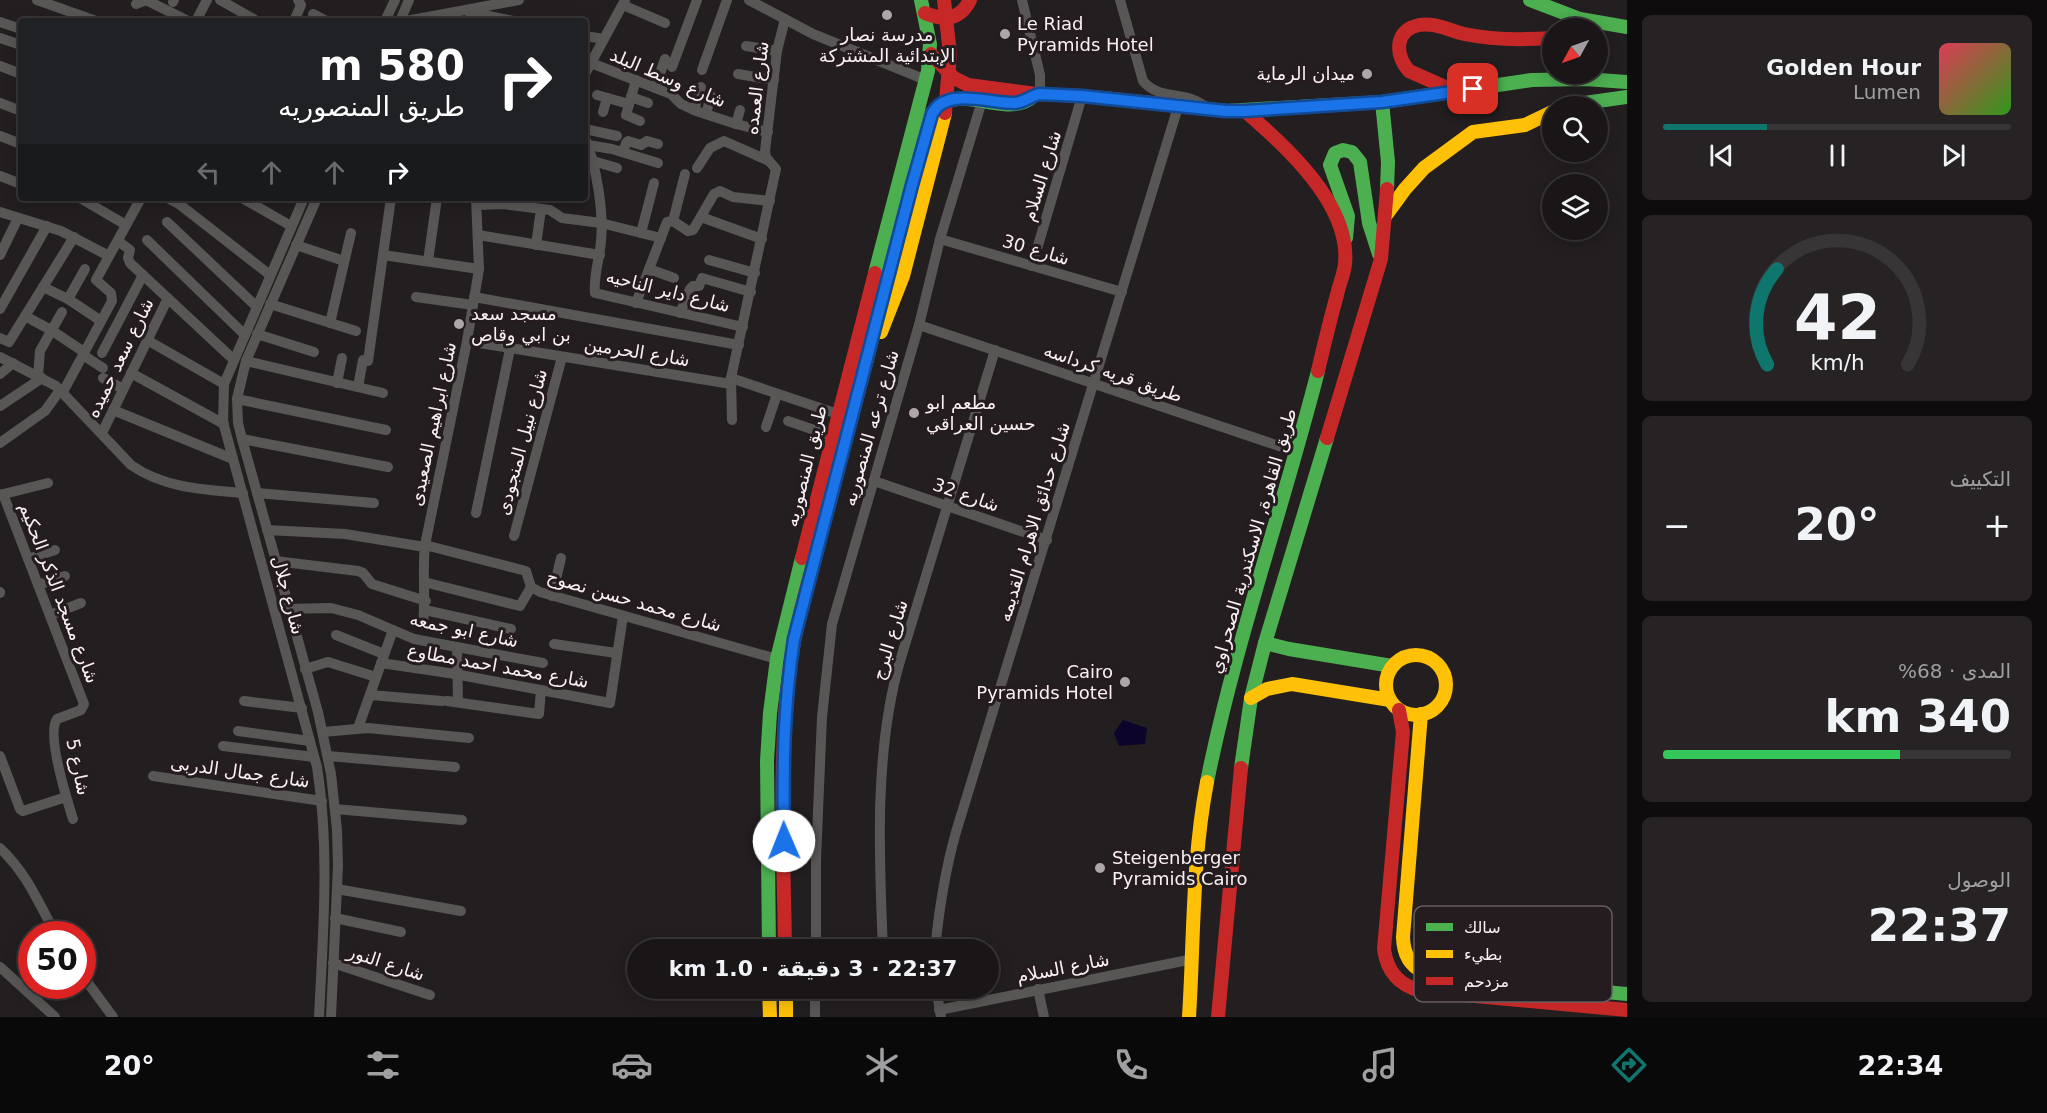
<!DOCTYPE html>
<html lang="ar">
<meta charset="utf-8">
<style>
body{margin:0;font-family:"DejaVu Sans",Vazirmatn,sans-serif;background:#272325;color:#f1f3f6;direction:rtl;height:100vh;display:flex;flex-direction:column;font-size:22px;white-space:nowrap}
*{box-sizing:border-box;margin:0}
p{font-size:20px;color:#9f9fa2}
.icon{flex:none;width:33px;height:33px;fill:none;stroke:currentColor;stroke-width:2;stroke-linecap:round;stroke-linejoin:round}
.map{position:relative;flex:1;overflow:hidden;direction:ltr}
.panel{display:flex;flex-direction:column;gap:15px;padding:15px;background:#0e0c0d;width:420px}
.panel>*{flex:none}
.hud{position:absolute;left:18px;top:18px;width:570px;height:183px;border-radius:6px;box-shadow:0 3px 15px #0003,0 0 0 2px #383537;direction:rtl;background:#202124;color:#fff;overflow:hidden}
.needle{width:39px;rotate:230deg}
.controls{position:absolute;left:1542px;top:18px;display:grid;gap:12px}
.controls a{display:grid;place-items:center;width:66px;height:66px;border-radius:50%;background:#1a1618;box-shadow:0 3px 15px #0003,0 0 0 2px #383537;font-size:30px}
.speed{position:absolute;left:18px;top:921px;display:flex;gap:12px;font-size:30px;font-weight:700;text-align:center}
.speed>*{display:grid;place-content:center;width:78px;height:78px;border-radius:50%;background:#1a1618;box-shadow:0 3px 15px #0003,0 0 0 2px #383537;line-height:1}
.speed .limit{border:9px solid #d22;background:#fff;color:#111}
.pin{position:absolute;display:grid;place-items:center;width:51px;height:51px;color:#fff;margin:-26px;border-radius:12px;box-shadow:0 3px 9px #0006}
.me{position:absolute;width:66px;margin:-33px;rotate:359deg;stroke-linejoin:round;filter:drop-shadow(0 0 4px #0008)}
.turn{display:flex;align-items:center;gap:21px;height:126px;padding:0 24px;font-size:27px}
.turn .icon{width:78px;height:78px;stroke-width:2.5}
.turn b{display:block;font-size:42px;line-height:51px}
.lanes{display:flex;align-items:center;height:57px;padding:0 24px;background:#0003;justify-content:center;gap:30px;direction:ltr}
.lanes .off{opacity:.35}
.big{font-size:45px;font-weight:700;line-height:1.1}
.panel .tile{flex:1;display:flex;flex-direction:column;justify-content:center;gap:9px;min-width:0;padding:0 21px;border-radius:9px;background:#272325}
.panel .dial{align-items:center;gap:0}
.dial svg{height:156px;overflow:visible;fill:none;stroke:#383537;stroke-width:7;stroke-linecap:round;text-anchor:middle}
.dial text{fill:#f1f3f6;stroke:none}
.song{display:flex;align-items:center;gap:18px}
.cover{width:72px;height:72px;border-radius:9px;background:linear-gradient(135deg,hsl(350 70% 55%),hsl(110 70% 35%))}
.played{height:6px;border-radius:3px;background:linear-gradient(90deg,#0f766e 30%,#383537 30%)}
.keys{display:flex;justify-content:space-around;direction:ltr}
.heat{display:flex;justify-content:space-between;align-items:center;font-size:33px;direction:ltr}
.charge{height:9px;border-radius:4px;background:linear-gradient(90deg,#34c759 68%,#383537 0)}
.trip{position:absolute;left:627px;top:939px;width:372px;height:60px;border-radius:30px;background:#1a1618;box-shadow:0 3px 15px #0003,0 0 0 2px #383537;font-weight:700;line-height:60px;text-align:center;direction:rtl}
.tab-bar{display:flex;height:96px;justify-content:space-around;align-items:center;background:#0a090a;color:#9f9fa2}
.tab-bar .icon{width:42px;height:42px}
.tab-bar .selected{color:#0f766e}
.tab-bar b{font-size:27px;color:#f1f3f6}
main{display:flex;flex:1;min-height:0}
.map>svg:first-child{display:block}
.water{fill:#0d042c}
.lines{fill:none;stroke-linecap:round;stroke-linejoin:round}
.street{stroke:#595656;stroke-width:10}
.fast{stroke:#4caf50;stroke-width:14}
.slow{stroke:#ffc107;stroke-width:14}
.jam{stroke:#c62828;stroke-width:14}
.jam-bridge{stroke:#c62828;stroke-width:14}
.route-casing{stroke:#114b97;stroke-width:15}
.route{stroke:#1a73e8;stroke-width:10}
.poi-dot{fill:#ada7a9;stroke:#251c1f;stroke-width:2}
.labels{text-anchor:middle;stroke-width:6;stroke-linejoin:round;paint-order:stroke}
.poi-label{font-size:18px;fill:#f8f1f3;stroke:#251c1f;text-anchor:start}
.street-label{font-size:18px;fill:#f8f1f3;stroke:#251c1f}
.key{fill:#251c1f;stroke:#645c5f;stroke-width:1.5}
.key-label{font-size:16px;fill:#f8f1f3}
</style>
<main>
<section class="panel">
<div class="tile">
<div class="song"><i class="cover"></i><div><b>Golden Hour</b><p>Lumen</p></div></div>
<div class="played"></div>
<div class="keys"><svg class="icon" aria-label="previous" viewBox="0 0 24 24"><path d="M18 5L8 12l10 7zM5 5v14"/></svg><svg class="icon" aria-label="pause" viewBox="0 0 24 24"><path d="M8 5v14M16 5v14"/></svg><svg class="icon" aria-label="next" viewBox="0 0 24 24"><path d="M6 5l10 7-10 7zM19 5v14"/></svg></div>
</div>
<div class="tile dial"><svg viewBox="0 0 100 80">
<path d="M14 69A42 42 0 1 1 86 69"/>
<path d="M14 69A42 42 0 0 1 19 20" stroke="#0f766e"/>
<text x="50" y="56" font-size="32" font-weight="700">42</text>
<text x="50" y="72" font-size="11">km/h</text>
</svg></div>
<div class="tile"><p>التكييف</p>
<div class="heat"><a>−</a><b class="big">20°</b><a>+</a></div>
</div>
<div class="tile"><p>المدى · 68%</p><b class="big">340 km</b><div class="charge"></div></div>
<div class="tile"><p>الوصول</p><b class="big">22:37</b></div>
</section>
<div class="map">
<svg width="1627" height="1017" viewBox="0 0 1627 1017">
<rect width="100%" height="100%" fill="#231e20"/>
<path class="water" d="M1123 720 1147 728 1145 744 1119 746 1114 733Z"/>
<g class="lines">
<g class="street">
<path d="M37 0 96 21"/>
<path d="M220 0 257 21"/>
<path d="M749 0 813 34 926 80"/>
<path d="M1022 0 1040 75V95"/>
<path d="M1120 0 1143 81C1161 102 1186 89 1207 108"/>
<path d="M173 2 174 0"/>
<path d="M136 4 146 0 188 21"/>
<path d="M623 5 665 23"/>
<path d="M469 12 513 21"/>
<path d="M313 14 326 21"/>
<path d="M196 21 207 0"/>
<path d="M294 21 301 5 298 0"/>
<path d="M385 21 395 0"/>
<path d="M400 21 409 0"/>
<path d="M406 21 519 0"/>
<path d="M0 22 21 29"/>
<path d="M585 36 604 39"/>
<path d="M0 38 21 45"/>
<path d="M746 46 777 51"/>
<path d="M591 63 671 94 681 104 696 111 736 124 768 132"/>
<path d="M0 66 21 74"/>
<path d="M672 67 697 0"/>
<path d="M702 70 727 0"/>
<path d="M585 74 625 0"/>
<path d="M738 74 774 80"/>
<path d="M636 80 626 115 640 121"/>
<path d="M655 88 665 59"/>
<path d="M597 95 629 104"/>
<path d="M631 97 648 103"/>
<path d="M0 103 21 111"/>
<path d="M694 110 701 87"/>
<path d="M603 112 607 98"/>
<path d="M706 114 711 96"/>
<path d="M736 124 740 110"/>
<path d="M585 129 617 136"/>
<path d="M0 136 21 144"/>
<path d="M585 138C596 164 604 212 601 241 600 257 593 277 595 293L743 327"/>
<path d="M588 145 612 149 658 163"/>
<path d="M623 152 626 143 628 141 641 145 647 141 658 144"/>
<path d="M593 161 617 168"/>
<path d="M769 161 766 157 765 151 777 51 785 19"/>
<path d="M697 168 710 148 724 141 769 161 776 169 731 378 732 420"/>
<path d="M0 176 21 184"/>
<path d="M80 198 126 225"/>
<path d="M168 198 179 204 270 275"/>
<path d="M242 198 291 226"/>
<path d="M304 198 224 384 223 422 317 767C330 850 323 933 319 1017"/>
<path d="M317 198 246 361 237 399 238 423 242 439 318 712 331 774 337 830 338 866 331 1017"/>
<path d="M477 205 503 204 550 210 562 218 601 223 661 238"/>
<path d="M0 212 61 231 109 256"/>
<path d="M701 217 762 239"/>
<path d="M673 221 685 174"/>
<path d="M167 222 257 307"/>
<path d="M641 233 654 183"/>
<path d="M478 235 600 255"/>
<path d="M940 239 1122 292"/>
<path d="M147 240 245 335"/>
<path d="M118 241 130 250 128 258 130 263 234 360"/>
<path d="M296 245 344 261"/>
<path d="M536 245 541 209"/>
<path d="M0 255 18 218"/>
<path d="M383 255 479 269"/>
<path d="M709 260 755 273"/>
<path d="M428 261 437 198"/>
<path d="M1032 266 1082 96"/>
<path d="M649 269 674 278"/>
<path d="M43 287 68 299 101 321"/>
<path d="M416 297 473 305"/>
<path d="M474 297 739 345"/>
<path d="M68 299 85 269"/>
<path d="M636 303 667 222 673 221 688 231 693 230 714 194 720 191 733 197 770 201"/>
<path d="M270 304 356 331"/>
<path d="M0 309 47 226"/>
<path d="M680 313 690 289 693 286H699L702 278 751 292"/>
<path d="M25 316 51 330 84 352"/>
<path d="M330 323 351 233"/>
<path d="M919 325 1297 452"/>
<path d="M257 334 314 352"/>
<path d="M0 338 9 342 74 237"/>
<path d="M147 340 224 384"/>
<path d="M467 341 731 384"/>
<path d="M102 353 143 275"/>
<path d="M83 355 103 368"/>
<path d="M0 357 56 386 131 465C164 488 204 490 243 493"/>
<path d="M246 361 383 393"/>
<path d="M368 361 391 198"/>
<path d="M131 373 224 424"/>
<path d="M0 374 13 363"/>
<path d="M38 376 40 351 62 312"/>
<path d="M103 378 123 389"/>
<path d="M731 378 838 414"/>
<path d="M337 383 342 358"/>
<path d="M358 387 363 360"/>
<path d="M63 392 112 301 111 293 96 280 141 198"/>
<path d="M237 399 386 430"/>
<path d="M0 406 42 378"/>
<path d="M113 410 233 459"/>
<path d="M788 421 832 436"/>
<path d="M766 427 777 394"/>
<path d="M102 433 168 298"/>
<path d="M242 439 388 467"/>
<path d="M0 443 45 411 60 390"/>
<path d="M874 481 1047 540"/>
<path d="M257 493 374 503"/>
<path d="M3 494 84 704 81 710 57 719C46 734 67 800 73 819"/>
<path d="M0 495 48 483"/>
<path d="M476 513 510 349"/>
<path d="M267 530 345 534 425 547"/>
<path d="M514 536 562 357"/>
<path d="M425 545 526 571 531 587 540 592 777 659"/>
<path d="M28 559 55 550"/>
<path d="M275 561 358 571 363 573 372 584 426 601"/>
<path d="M424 582 520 606 531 587"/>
<path d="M38 585 65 576"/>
<path d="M0 592V593"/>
<path d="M552 596 561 558"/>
<path d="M285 609 331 608 358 615 414 639 543 663"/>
<path d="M425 610 511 629"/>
<path d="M50 615 81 603"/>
<path d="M423 624C426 597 422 572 425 545L467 341 479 269 476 198"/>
<path d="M336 635 384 654"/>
<path d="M554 644 616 653"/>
<path d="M457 647 458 702"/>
<path d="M381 663 455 674 610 703 623 616"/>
<path d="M305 669 328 662 376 677"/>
<path d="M370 695 442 701"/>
<path d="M244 701 302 708"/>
<path d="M447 701 539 714 541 690"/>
<path d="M358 728 393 630"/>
<path d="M238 731 310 741"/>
<path d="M323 732 368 728 469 738"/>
<path d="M223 746 314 757"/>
<path d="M0 756 20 809 23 811 66 797"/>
<path d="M328 756 455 767"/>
<path d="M153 776 322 801"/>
<path d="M335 809 462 820"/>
<path d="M0 848C29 876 37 901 56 934"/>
<path d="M337 889 461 911"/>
<path d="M335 918 401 932"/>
<path d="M816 950V859L822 717 832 624 919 325 940 239 982 101"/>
<path d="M883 950C879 857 874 750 900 661L995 350"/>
<path d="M935 950C939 909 945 871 956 832L1178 107"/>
<path d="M333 963 430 995"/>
<path d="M0 967 55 1017"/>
<path d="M82 975 113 1017"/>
<path d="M936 988 941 1017"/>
<path d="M1038 989 1044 1017"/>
<path d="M939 1010 1193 959"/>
<path d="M815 1017V988"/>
</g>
<g class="fast">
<path d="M1530 0 1580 19 1627 27"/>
<path d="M1173 105 1226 111 1382 102"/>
<path d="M1563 106 1627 97"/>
<path d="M1387 189 1388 162 1382 102 1532 80 1585 79 1627 82"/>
<path d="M1346 238 1348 216 1330 165 1335 153 1343 150 1352 152 1360 162 1369 223 1379 254"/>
<path d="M896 248 931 114C958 81 992 113 1024 102 1028 100 1033 97 1036 94"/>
<path d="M875 273 928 71 930 44 921 0"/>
<path d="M1265 643 1289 649 1392 666"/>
<path d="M1241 768 1251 698 1265 643 1327 438"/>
<path d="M1207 782C1235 643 1283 508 1318 371"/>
<path d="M769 950 767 761 770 713 777 659 802 558"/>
<path d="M1480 980 1627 994"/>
</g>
<g class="slow">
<path d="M1386 215 1405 189 1424 168 1473 132 1525 125 1552 112"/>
<path d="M881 332 903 276 945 113"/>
<path d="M817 549 896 248"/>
<circle cx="1416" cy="685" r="30"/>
<path d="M1251 698 1267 689 1292 684 1390 700"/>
<path d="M1421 714 1403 937C1404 982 1447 977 1480 980"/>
<path d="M769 988 770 1017"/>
<path d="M786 988V1017"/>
<path d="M1189 1017C1194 938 1192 860 1207 782"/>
</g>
<g class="jam">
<path d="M925 13C944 21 960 20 970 0"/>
<path d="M931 54 954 78 968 85 1036 94 1082 96 1173 105"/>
<path d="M1454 91 1409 71C1395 55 1394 30 1419 25 1435 22 1450 31 1464 34 1493 40 1523 40 1552 38"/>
<path d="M1245 111C1285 146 1351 204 1345 264 1344 274 1339 285 1337 295 1330 320 1324 345 1318 371"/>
<path d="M1327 438 1381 259 1387 189"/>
<path d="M802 558 875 273"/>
<path d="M1399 710 1403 732 1384 949C1387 972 1399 985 1421 991L1627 1010"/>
<path d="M785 950C784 859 778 765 789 674 794 632 806 590 817 549"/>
<path d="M1218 1017 1241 768"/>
</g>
<path class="jam-bridge" d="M944 0 950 54 945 113"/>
</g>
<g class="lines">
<defs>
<path id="route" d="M784 841C783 770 783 710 794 639L912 185 932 114C945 87 989 103 1014 103 1025 103 1031 95 1040 94L1082 96 1226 111H1245L1382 102 1473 89"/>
</defs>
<use href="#route" class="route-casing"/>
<use href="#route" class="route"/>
</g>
<g class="poi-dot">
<circle cx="887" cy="15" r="6"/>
<circle cx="1005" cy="34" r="6"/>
<circle cx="1367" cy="74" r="6"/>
<circle cx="459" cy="324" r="6"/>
<circle cx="914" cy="413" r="6"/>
<circle cx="1125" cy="682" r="6"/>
<circle cx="1100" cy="868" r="6"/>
</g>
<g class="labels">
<g class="poi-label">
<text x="1017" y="30">Le Riad<tspan x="1017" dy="21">Pyramids Hotel</tspan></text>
<text x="887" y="41" text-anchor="middle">مدرسة نصار<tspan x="887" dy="21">الإبتدائية المشتركة</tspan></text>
<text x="1355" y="80" text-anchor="end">ميدان الرماية</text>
<text x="471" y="320">مسجد سعد<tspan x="471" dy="21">بن ابي وقاص</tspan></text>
<text x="926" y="409">مطعم ابو<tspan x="926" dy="21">حسين العراقي</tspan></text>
<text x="1113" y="678" text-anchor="end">Cairo<tspan x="1113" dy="21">Pyramids Hotel</tspan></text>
<text x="1112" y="864">Steigenberger<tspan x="1112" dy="21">Pyramids Cairo</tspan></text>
</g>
<g class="street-label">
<text transform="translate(668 78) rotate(23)" y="6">شارع وسط البلد</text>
<text transform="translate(757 88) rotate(-83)" y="6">شارع العمده</text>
<text transform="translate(1042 176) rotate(-73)" y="6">شارع السلام</text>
<text transform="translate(1036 250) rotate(16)" y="6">شارع 30</text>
<text transform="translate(668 291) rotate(14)" y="6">شارع داير الناحيه</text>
<text transform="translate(637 352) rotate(9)" y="6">شارع الحرمين</text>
<text transform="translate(120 358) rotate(-64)" y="6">شارع سعد حميده</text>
<text transform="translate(1113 373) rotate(19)" y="6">طريق قريه كرداسه</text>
<text transform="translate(433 424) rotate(-78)" y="6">شارع ابراهيم الصعيدى</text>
<text transform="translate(871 428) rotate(-74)" y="6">شارع ترعه المنصوريه</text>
<text transform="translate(522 442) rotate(-75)" y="6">شارع نبيل المنجودى</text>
<text transform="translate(806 466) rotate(-76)" y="6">طريق المنصوريه</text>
<text transform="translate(966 495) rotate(19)" y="6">شارع 32</text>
<text transform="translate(1034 522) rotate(-73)" y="6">شارع حدائق الاهرام القديمه</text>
<text transform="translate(1253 541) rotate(-74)" y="6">طريق القاهرة, الاسكندرية الصحراوي</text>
<text transform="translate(59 593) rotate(69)" y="6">شارع مسجد الذكر الحكيم</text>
<text transform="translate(288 595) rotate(75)" y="6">شارع جلال</text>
<text transform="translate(634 601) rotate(16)" y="6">شارع محمد حسن نصوح</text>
<text transform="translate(464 630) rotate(12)" y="6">شارع ابو جمعه</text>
<text transform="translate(890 640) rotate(-73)" y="6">شارع البرج</text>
<text transform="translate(498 666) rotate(10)" y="6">شارع محمد احمد مطاوع</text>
<text transform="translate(78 767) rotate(78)" y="6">شارع 5</text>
<text transform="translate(240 772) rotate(8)" y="6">شارع جمال الدربى</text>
<text transform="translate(386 963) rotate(18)" y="6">شارع النور</text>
<text transform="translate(1063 968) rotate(-11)" y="6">شارع السلام</text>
</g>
</g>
<rect x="1414" y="906" width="198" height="96" rx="9" class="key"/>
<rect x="1426" y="923" width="27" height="8" fill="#4caf50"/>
<rect x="1426" y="950" width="27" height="8" fill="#ffc107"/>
<rect x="1426" y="977" width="27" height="8" fill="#c62828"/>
<g class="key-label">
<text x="1464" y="933">سالك</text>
<text x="1464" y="960">بطيء</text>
<text x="1464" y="987">مزدحم</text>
</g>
</svg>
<div class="controls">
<a><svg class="needle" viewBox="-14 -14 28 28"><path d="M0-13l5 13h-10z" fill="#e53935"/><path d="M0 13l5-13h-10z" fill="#9f9fa2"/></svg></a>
<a><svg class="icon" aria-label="search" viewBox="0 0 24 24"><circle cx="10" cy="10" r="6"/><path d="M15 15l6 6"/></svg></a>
<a><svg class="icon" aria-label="layers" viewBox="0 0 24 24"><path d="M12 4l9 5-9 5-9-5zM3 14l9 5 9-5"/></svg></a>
</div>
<div class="speed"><div class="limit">50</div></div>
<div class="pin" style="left:1473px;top:89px;background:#d93025"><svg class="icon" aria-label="arrive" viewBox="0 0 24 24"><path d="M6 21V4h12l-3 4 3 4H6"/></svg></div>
<svg class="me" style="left:784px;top:841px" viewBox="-20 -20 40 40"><circle r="19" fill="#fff"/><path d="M0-13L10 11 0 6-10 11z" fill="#1a73e8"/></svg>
<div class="trip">22:37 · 3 دقيقة · 1.0 km</div>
<div class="hud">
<div class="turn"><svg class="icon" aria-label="right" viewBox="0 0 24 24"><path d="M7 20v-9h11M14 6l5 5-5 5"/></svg><div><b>580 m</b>طريق المنصوريه</div></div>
<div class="lanes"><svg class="icon off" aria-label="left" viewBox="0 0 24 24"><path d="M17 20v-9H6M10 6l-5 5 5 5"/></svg><svg class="icon off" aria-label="ahead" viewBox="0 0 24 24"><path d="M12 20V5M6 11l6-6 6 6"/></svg><svg class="icon off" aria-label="ahead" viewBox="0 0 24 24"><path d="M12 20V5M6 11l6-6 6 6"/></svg><svg class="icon" aria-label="right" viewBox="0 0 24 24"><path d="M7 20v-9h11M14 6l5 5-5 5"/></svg></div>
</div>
</div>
</main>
<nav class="tab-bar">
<b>22:34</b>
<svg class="icon selected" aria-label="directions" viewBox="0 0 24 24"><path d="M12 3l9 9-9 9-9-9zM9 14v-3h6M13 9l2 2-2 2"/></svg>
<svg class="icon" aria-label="music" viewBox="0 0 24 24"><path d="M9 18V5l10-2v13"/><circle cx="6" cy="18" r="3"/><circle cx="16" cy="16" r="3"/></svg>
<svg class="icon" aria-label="phone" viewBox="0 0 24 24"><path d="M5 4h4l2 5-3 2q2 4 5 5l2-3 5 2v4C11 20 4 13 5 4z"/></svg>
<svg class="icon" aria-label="climate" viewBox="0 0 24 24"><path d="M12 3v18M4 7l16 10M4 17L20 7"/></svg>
<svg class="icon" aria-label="car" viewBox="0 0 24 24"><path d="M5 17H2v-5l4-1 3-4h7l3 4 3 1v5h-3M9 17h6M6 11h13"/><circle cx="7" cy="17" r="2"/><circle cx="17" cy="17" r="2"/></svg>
<svg class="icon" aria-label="filters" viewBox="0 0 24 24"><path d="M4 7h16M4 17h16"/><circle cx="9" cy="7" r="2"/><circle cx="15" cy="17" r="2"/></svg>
<b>20°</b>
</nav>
